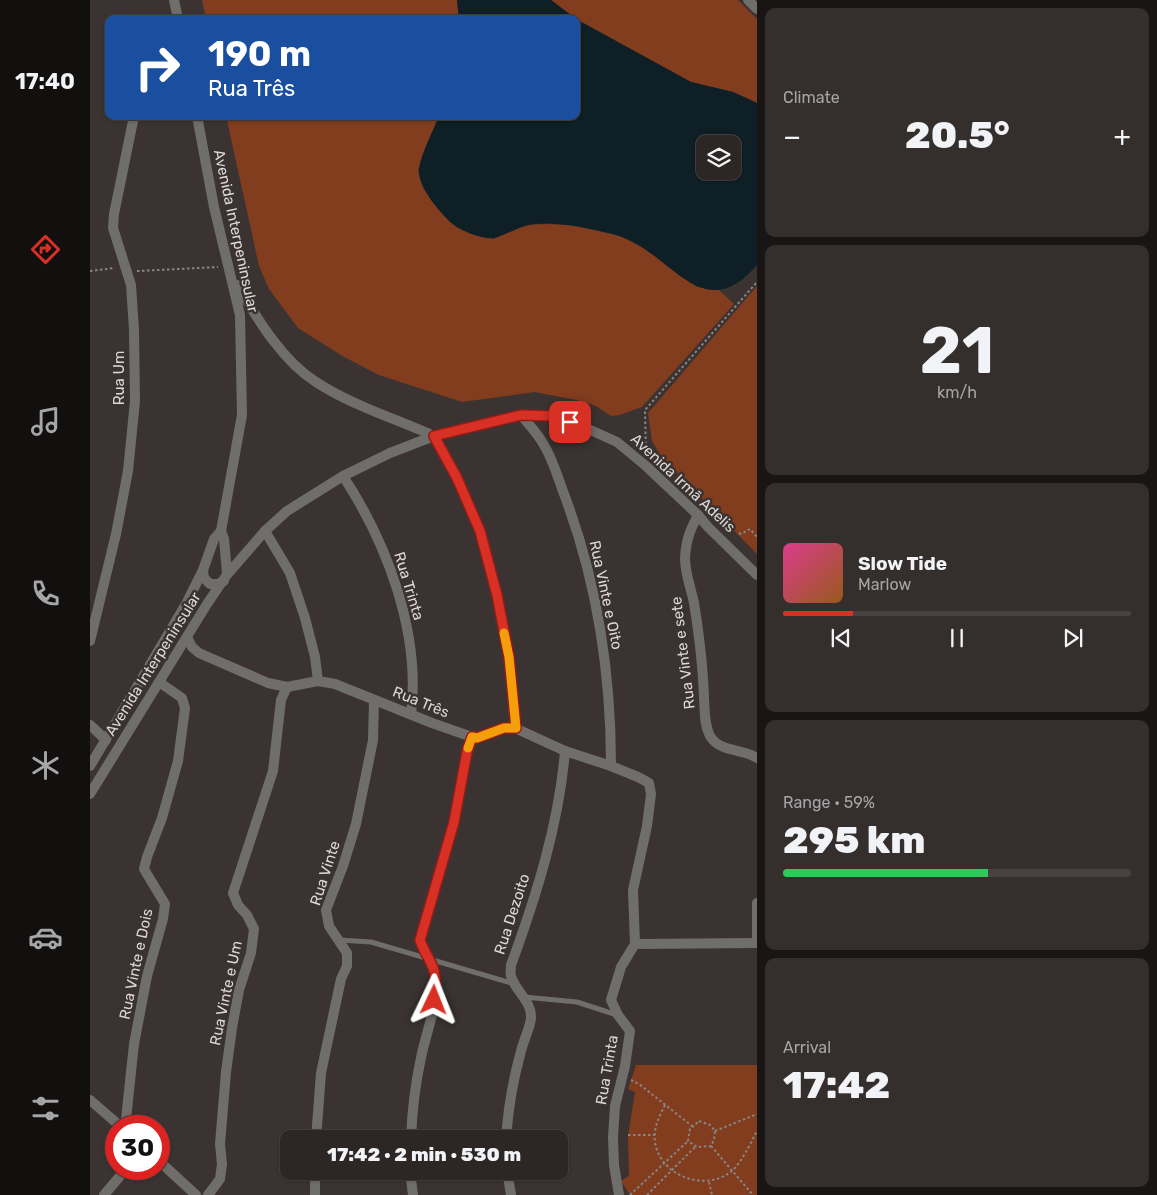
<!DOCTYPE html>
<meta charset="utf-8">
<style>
body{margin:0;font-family:Rubik,sans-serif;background:#342e2d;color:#f1f3f6;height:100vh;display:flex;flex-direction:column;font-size:19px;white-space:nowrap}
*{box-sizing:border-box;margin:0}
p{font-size:16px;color:#a6a5a7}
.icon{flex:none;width:28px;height:28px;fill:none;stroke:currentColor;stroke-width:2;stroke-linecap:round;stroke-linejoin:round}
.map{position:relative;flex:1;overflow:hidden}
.panel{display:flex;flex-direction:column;gap:8px;padding:8px;background:#181514;width:400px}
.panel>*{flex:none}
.guide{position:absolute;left:15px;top:15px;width:475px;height:105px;border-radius:10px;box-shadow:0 1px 4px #0004,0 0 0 1px #484342;background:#1a4fa0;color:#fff;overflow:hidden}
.fabs{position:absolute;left:606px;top:135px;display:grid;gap:10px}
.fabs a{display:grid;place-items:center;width:45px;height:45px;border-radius:10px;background:#2c2625;box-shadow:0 1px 4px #0004,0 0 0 1px #484342;font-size:25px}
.speed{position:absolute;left:15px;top:1115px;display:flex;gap:10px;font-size:25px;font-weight:700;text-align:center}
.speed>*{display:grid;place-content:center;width:65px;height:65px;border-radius:50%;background:#2c2625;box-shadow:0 1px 4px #0004,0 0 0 1px #484342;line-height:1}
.speed .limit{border:8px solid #d22;background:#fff;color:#111}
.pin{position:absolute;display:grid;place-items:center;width:42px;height:42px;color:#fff;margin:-21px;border-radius:10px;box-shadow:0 2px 8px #0006}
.me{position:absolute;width:55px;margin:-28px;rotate:2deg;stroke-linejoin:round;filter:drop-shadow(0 0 4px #0008)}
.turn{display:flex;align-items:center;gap:18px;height:105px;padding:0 20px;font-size:22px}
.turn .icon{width:65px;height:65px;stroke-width:2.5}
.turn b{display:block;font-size:35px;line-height:42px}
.big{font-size:38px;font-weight:800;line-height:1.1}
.panel .tile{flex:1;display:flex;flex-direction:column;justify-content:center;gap:8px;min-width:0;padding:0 18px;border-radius:10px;background:#342e2d}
.panel .dial{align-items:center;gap:0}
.dial b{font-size:65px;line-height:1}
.song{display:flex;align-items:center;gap:15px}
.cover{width:60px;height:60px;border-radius:8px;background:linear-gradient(135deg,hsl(330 70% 55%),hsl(30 70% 35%))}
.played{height:5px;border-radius:2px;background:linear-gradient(90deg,#d93025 20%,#484342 20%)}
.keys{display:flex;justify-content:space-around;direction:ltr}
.heat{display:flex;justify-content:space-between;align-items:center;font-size:28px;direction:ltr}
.charge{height:8px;border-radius:4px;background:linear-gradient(90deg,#34c759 59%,#484342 0)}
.trip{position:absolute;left:190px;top:1130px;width:288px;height:50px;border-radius:10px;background:#2c2625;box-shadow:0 1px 4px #0004,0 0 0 1px #484342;font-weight:800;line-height:50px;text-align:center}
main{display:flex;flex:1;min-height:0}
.tabs{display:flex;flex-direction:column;width:90px;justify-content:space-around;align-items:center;background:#120f0f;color:#a6a5a7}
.tabs .icon{width:35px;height:35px}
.tabs .selected{color:#d93025}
.tabs b{font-size:22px;color:#f1f3f6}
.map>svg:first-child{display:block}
.green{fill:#823d1e}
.water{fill:#0e1f25;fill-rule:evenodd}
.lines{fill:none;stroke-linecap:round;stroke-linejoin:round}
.path{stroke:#8a8583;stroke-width:2;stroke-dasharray:2.5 2.5;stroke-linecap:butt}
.service{stroke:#706e6b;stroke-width:5}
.minor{stroke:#706e6b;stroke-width:10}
.tertiary{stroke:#706e6b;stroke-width:10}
.route-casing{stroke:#8d1f18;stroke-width:12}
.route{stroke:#d93025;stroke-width:9}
.slow{stroke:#f59e0b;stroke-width:9}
.labels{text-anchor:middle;stroke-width:5;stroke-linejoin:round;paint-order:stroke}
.street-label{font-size:15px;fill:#dcd8d6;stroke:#3a3331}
</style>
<main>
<nav class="tabs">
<b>17:40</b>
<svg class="icon selected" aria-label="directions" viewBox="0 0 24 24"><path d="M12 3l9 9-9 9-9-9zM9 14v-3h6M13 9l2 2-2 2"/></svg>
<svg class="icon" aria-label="music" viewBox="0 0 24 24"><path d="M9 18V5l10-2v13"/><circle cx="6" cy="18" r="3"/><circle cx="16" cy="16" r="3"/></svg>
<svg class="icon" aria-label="phone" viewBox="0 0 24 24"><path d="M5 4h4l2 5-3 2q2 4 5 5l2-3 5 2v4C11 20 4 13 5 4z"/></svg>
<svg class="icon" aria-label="climate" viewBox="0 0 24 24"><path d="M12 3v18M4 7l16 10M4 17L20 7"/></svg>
<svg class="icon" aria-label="car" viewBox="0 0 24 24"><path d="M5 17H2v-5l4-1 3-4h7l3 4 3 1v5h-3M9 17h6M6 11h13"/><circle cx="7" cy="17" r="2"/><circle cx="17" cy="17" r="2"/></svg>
<svg class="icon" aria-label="filters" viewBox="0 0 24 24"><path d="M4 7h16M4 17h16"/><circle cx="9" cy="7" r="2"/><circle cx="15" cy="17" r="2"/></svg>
</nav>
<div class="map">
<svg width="667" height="1195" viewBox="0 0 667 1195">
<rect width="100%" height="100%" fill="#3a3331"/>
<g class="green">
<path d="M112 0H367L369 19H116Z"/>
<path d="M461 0H648L667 19V103L643 92 601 82 489 21Z"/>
<path d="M136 116H349L337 144 328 170 332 186 343 203 403 239 437 225 455 224 480 225 530 236 559 251 607 287 629 290 644 304 552 407 529 415 521 416 506 406 491 401 445 392 372 402 289 375 254 357 208 328 179 289 169 266Z"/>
<path d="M667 286V554L572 458 562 441 558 413Z"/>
<path d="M546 1065H667V1195H540L531 1181 539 1176 538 1136 545 1092 538 1089Z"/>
</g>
<g class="water">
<path d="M367 0H461L486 19H369Z"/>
<path d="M486 19 601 82 643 92 667 103V265C612 329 581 252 529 236 507 229 457 219 435 226 427 228 410 237 404 238 395 240 371 231 364 225 352 216 327 186 329 169 331 153 343 132 349 116H486ZM615 144H642V171H615Z"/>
</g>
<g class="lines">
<g class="path">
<path d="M0 271 25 268"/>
<path d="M47 271 128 267"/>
<path d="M556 454 555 410 667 282"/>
<path d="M649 533 651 534 660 529 667 537"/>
<path d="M541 1080 549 1084 602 1126"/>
<path d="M575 1105C569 1117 563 1128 565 1142 570 1177 617 1193 643 1170 653 1160 660 1144 667 1131"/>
<path d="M609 1121 620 1125 625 1131 624 1140 621 1146 607 1147 598 1141 600 1129Z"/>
<path d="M625 1131 667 1114"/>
<path d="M538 1135H565"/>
<path d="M621 1146 663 1195"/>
<path d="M619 1182 622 1195"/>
<path d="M540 1195 598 1141"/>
<path d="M557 1195 605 1147"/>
</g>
<g class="service">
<path d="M249 940 281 942 425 984"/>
<path d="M434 997 487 1002 527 1015"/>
</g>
<g class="minor">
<path d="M431 415C439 425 448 434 454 445 463 460 468 478 474 494 507 581 521 673 521 766"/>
<path d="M344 436 367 478 390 531 407 595 419 657 425 728"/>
<path d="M253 476C297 543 331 633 321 714"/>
<path d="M608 515C600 530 596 540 595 558 595 574 601 588 604 603 609 634 613 667 614 698 615 711 614 725 620 736 630 753 653 748 667 758"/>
<path d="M175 531 200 573 215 618 225 657 228 681"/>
<path d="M97 637 102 647 109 653 178 683 197 687 228 681 245 684 342 723 382 737 387 738 413 728H425L475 751 521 766 548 777 559 783 561 794 557 826 543 890 545 944 531 967 521 1000 528 1015 540 1031 535 1066 525 1106 523 1137 524 1165 529 1195"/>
<path d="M0 641 26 534 38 471 45 401 44 330 41 285 23 228 24 214 44 116"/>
<path d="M0 725 16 740"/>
<path d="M667 903V943"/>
<path d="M545 944 667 943"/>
<path d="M36 1126V1119L44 1044 57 976 73 919 75 904 54 869 57 857 72 818 88 761 95 708 92 698 69 682"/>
<path d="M226 1139 231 1073 251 979 257 966V953L239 926 236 910 253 866 266 824 283 740 284 700"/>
<path d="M321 1139C322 1112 325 1085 331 1058 335 1036 349 1001 346 979 344 965 334 954 330 940L364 822 377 752 382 737"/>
<path d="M416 1139C418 1109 423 1080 431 1051 433 1042 441 1025 441 1018 442 1001 425 991 421 976 420 973 421 969 421 965 446 897 469 824 475 751"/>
<path d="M225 1171V1195"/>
<path d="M320 1171 323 1195"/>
<path d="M417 1171 421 1195"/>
<path d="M14 1195 36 1169"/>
<path d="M118 1195 130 1179 132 1164 130 1144 136 1072 142 1028 149 990 161 953 164 929 157 915 148 905 143 893 183 771 191 700 197 687"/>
</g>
<g class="tertiary">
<path d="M84 0 88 19"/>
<path d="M658 0 667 9"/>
<path d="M147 285C167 318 192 361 226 382 263 406 304 418 344 436"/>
<path d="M131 531 134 539 137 573"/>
<path d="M113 570 114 578 120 584H128L134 581"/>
<path d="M0 766 96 604 113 570 124 539 131 531 152 415 150 315 124 207 107 116"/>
<path d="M0 794 117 604 136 576 175 531 197 511 253 476 300 453 344 436 431 415 464 416 496 428 527 442 556 466 608 515 618 527 667 575"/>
<path d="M0 1100 30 1126"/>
<path d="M69 1161 106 1195"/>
</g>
</g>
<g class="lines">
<defs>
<path id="route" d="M344 1000C346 987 347 975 341 963 337 955 333 949 330 940L364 822 377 752 382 737 387 738 414 728H426L419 657 407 595 390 531 367 478 344 436 431 415 464 416 480 422"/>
</defs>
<use href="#route" class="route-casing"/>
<use href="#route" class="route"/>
<path class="slow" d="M378 748 382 737 387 738 414 728H426L419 657 414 633"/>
</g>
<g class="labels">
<g class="street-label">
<text transform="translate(146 231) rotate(78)" y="5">Avenida Interpeninsular</text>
<text transform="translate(29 378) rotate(-90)" y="5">Rua Um</text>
<text transform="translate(593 483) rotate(43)" y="5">Avenida Irmã Adelis</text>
<text transform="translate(319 586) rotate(73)" y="5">Rua Trinta</text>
<text transform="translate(516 595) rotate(78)" y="5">Rua Vinte e Oito</text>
<text transform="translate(593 653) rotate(-97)" y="5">Rua Vinte e sete</text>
<text transform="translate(63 664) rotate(-58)" y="5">Avenida Interpeninsular</text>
<text transform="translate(331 702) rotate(22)" y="5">Rua Três</text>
<text transform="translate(235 873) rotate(-72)" y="5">Rua Vinte</text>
<text transform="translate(422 914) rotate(-72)" y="5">Rua Dezoito</text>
<text transform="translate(46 964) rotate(-78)" y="5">Rua Vinte e Dois</text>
<text transform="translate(136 993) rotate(-78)" y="5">Rua Vinte e Um</text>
<text transform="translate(517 1070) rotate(-80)" y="5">Rua Trinta</text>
</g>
</g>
</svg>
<div class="fabs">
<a><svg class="icon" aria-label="layers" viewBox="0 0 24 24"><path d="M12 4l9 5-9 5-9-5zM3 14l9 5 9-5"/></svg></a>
</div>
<div class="speed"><div class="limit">30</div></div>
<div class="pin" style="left:480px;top:422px;background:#d93025"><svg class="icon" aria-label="arrive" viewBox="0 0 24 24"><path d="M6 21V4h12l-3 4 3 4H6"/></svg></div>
<svg class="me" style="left:344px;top:1000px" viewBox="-20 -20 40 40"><path d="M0-17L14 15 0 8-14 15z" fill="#d93025" stroke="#fff" stroke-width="4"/></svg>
<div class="trip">17:42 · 2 min · 530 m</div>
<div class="guide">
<div class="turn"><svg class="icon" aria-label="right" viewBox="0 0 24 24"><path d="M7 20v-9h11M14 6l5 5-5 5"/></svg><div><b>190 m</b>Rua Três</div></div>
</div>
</div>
<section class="panel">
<div class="tile"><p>Climate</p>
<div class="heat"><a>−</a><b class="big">20.5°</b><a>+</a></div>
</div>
<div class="tile dial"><b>21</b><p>km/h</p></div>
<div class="tile">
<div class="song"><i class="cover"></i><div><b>Slow Tide</b><p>Marlow</p></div></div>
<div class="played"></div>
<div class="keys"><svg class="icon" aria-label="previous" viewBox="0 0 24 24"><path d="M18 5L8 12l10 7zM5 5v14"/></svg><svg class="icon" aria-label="pause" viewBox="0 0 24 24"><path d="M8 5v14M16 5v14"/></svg><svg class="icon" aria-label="next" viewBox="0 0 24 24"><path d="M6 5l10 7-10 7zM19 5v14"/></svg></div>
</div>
<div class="tile"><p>Range · 59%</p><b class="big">295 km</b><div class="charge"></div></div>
<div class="tile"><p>Arrival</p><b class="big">17:42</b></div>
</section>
</main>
